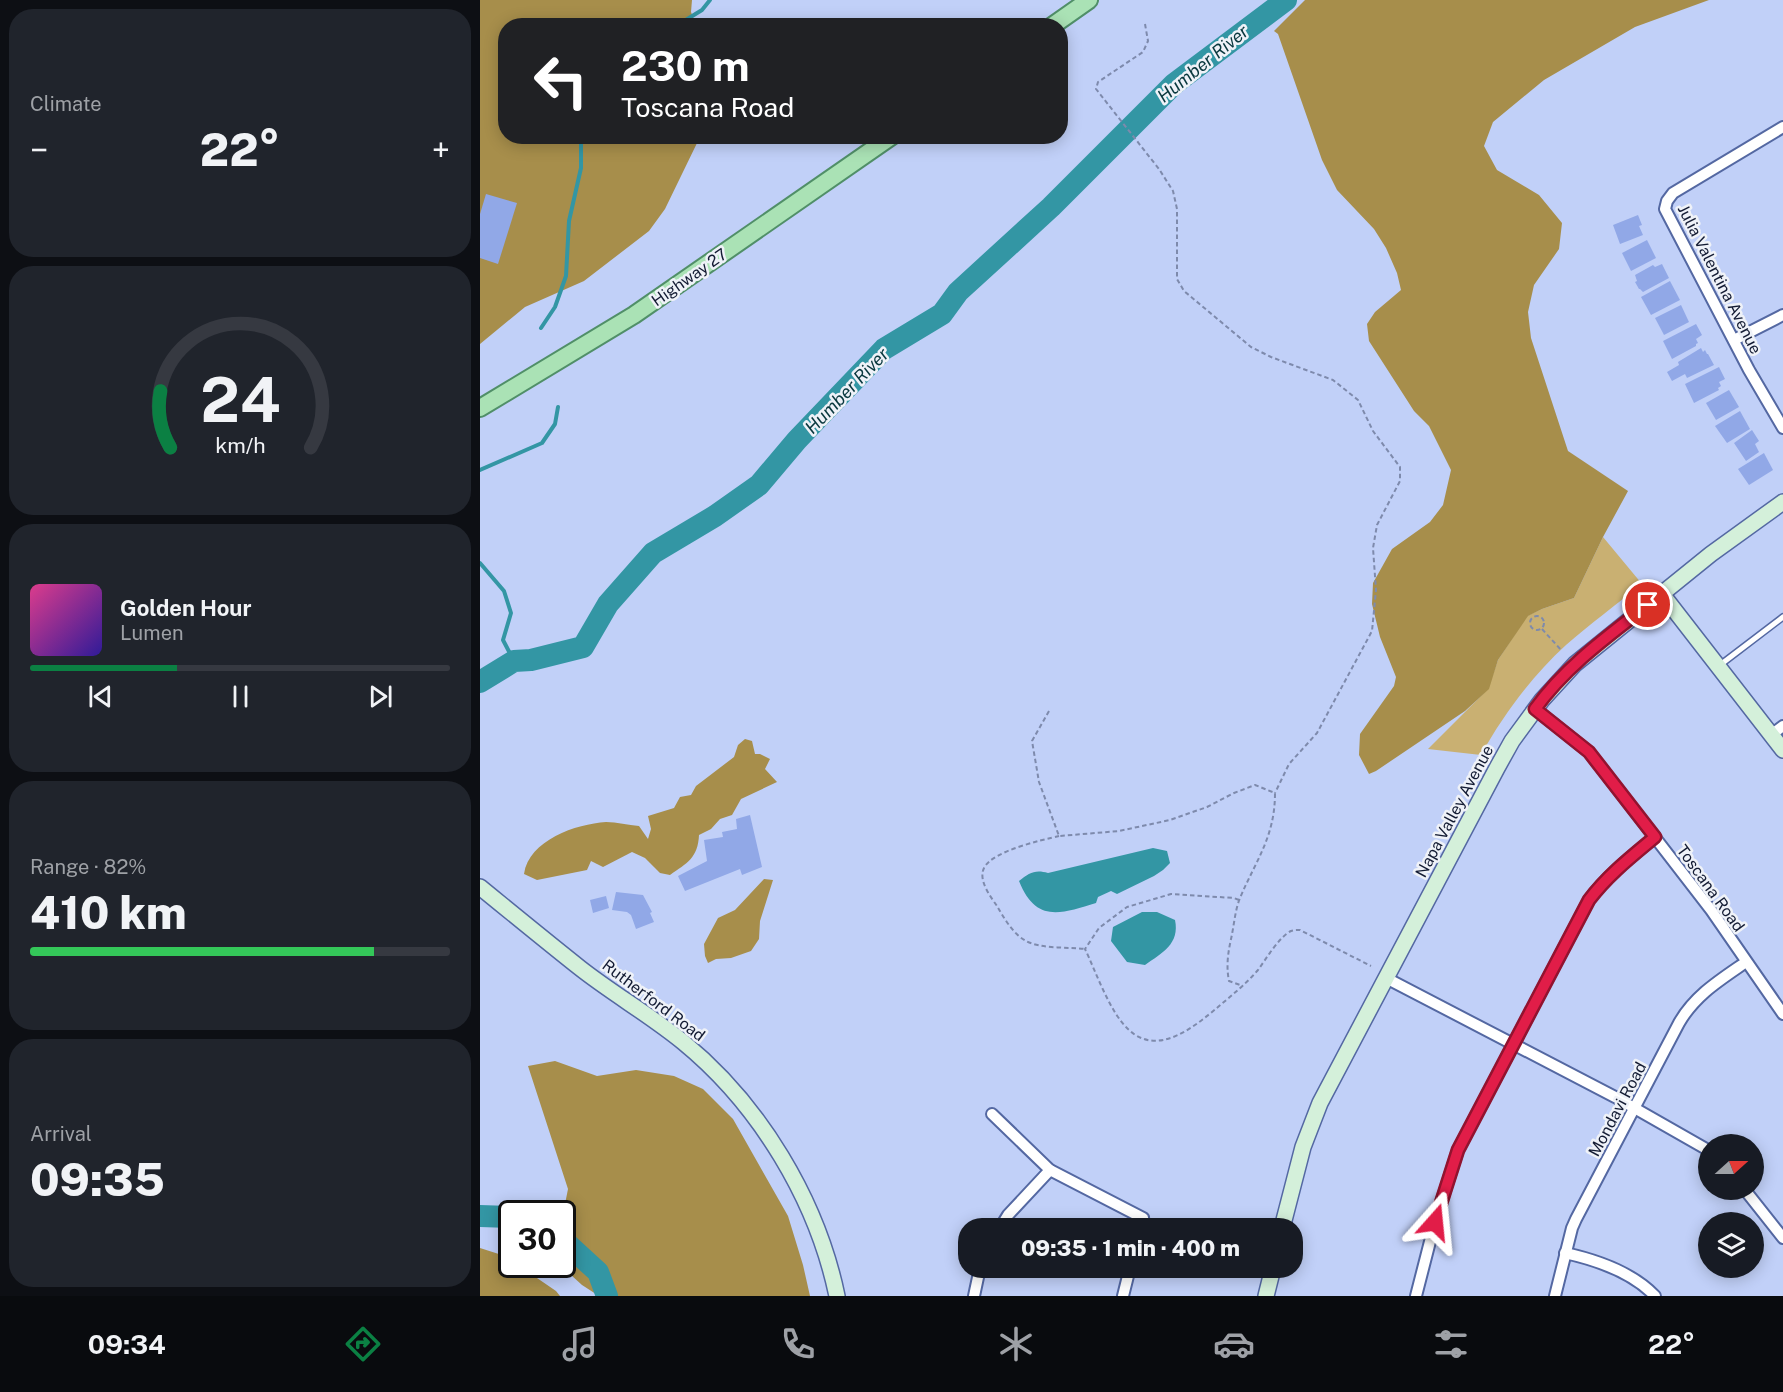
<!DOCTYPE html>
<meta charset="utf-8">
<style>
body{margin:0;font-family:"Public Sans",sans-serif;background:#20242c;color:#f1f3f6;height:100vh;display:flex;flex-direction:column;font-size:22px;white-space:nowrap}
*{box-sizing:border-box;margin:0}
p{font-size:20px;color:#9ea1a6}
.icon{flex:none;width:33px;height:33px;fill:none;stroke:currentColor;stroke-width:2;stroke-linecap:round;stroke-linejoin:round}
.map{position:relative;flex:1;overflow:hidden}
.side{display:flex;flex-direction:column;gap:9px;padding:9px;background:#0d0f14;width:480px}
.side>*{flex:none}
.guide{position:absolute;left:18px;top:18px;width:570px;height:126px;border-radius:24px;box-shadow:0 3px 15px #0003;background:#202124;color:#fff;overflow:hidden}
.needle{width:39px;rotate:69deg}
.controls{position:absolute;left:1218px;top:1134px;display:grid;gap:12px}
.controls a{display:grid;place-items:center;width:66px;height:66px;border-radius:50%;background:#171b24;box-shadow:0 3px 15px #0003;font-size:30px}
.speed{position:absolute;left:18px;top:1200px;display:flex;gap:12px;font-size:30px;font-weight:700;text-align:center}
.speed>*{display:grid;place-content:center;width:78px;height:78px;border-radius:50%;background:#171b24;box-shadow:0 3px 15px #0003;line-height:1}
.speed .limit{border:3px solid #111;border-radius:9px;background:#fff;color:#111}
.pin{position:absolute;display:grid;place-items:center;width:51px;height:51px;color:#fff;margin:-26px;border:3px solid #fff;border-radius:50%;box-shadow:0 2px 6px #0007}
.me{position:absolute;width:66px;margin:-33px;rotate:18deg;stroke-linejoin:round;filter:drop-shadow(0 0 4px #0008)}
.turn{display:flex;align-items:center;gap:21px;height:126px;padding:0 24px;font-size:27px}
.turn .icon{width:78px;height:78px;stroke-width:2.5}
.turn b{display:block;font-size:42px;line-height:51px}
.big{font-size:45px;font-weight:800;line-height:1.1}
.side .tile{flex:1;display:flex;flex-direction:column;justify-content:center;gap:9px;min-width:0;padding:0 21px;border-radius:24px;background:#20242c}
.side .dial{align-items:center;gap:0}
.dial svg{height:156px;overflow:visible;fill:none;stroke:#363941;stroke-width:7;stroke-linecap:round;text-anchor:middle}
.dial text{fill:#f1f3f6;stroke:none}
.song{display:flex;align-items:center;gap:18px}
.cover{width:72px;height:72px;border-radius:9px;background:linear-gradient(135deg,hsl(330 70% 55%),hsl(250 70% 35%))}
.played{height:6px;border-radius:3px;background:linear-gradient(90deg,#0b8043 35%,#363941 35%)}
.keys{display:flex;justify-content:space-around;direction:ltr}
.heat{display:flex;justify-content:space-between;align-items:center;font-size:33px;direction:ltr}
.charge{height:9px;border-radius:4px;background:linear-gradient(90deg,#34c759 82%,#363941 0)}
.trip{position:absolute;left:478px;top:1218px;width:345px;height:60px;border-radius:24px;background:#171b24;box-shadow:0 3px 15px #0003;font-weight:800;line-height:60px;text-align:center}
.dock{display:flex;height:96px;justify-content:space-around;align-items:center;background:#090b0e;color:#9ea1a6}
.dock .icon{width:42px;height:42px}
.dock .on{color:#0b8043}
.dock b{font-size:27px;color:#f1f3f6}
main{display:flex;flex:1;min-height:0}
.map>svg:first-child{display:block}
.green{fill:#c9b072}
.forest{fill:#a78e4b}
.water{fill:#3396a4}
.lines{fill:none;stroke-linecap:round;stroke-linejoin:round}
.stream{stroke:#3396a4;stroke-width:4}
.river{stroke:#3396a4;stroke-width:22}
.building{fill:#91a8e7}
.lane-casing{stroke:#5468a2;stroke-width:8}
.street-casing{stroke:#5468a2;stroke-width:14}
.secondary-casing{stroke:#5468a2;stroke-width:18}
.primary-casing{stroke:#508f68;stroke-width:20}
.path{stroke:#7e8aac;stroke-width:2;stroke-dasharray:4.5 3;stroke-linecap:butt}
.lane{stroke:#fff;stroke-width:5}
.street{stroke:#fff;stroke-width:10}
.secondary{stroke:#d4f0da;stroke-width:15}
.primary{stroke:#aae2b5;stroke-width:16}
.route-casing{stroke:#92132f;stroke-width:15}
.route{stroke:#e11d48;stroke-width:10}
.labels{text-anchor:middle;stroke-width:5;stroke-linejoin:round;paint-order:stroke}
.street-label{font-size:16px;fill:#131b33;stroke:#eff2f8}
.water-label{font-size:18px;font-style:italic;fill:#09383e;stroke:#eff2f8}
</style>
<main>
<section class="side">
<div class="tile"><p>Climate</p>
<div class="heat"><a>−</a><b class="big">22°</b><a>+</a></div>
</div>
<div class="tile dial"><svg viewBox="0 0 100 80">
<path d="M14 69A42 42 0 1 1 86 69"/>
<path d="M14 69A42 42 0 0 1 9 40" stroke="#0b8043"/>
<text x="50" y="56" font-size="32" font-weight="700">24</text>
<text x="50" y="72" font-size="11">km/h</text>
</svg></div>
<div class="tile">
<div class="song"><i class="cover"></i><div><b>Golden Hour</b><p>Lumen</p></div></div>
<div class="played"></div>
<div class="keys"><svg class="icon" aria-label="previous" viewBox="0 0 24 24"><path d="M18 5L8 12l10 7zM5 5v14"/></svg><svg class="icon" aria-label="pause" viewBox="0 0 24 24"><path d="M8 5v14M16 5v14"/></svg><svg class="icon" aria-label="next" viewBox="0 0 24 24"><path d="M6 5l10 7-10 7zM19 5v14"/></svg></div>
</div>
<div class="tile"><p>Range · 82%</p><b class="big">410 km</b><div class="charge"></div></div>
<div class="tile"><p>Arrival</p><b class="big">09:35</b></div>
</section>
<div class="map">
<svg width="1303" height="1296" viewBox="0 0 1303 1296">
<rect width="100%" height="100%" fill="#c1d0f8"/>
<path class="green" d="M1123 537 1162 584C1137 604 1110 624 1086 645 1052 676 1023 715 1001 755L948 749 1008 689 1018 660 1047 616 1062 609 1094 598Z"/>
<g class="forest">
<path d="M0 0H212L211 12 216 25 26 26V136L222 137 218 141 185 209 169 231 104 281 45 307 0 344Z"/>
<path d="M825 0H1229L1155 27 1064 80 1013 122 1004 146 1017 170 1059 195 1082 223 1079 249 1054 285 1048 312 1051 338 1088 451 1148 491 1123 537 1094 598 1062 609 1048 616 1018 660 1009 689 985 711 896 771 889 774 879 755 880 734 914 686 916 677 900 637 892 604 893 583 912 549 950 522 963 505 971 470 949 426 934 411 889 341 887 324 895 312 921 290 917 273 906 248 894 229 857 190 842 160 798 34 794 31Z"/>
<path d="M265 739 272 741 275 754H280L290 759 285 769 297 782 261 799 252 815 240 819 231 829 219 835C218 858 207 863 190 875L180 873 165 858 152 852 123 867 111 861 107 870 57 880 44 874C49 840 96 824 126 822 137 822 148 825 159 826L168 839 171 829 168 816 194 808 200 797 211 795 216 786 254 757 258 745Z"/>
<path d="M284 879 293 880 280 921 279 939 271 951 251 958 236 959 228 963 225 956 224 944 238 918 255 910Z"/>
<path d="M75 1061 117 1076 156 1070 194 1076 223 1089 253 1119 308 1216 323 1265 330 1296H119L102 1285 80 1265 82 1264 83 1214 88 1189 48 1066Z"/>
<path d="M0 1248 25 1256 31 1260 32 1264 38 1265 76 1291 80 1296H0Z"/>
</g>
<g class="water">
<path d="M673 848 687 851 690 863 683 870 674 876 637 894 631 891 618 897 616 903C580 914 556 923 539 881 549 873 555 869 568 873Z"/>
<path d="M662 912H677L695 920C700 944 682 953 665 965L647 962 631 941 633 927Z"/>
</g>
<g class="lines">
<g class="stream">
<path d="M196 26 222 10 230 0"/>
<path d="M61 328 75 307 86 276 89 221 101 168V136"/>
<path d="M0 470 62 443 75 424 78 407"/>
<path d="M0 563 24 591 31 613 23 640 34 661"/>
</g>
<g class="river">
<path d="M0 682 34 661 51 660 103 647 128 604 173 553 235 516 279 485 317 440 404 349 462 314 478 292 571 207 694 84 806 0"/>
<path d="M0 1216 32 1217"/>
<path d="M82 1239 118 1272 127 1296"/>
</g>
</g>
<g class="building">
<path d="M6 194 37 203 18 264 0 258V214Z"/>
<path d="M1158 215 1162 225 1159 226 1163 235 1140 244 1133 225Z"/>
<path d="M1167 240 1176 258 1151 271 1142 253Z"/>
<path d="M1182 264 1189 278 1163 292 1160 289H1159L1155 282 1157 281 1155 275 1173 265 1175 267Z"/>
<path d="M1190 281 1200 300 1171 315 1161 297Z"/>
<path d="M1201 305 1209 322 1184 335 1175 318Z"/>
<path d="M1216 324 1222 335 1216 339 1218 343 1216 344V346L1192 359 1183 341Z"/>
<path d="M1221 348 1223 352 1225 350 1227 354H1228L1234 365 1207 378 1205 374 1192 381 1187 372 1199 365 1198 362Z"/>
<path d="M1239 367 1245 379 1239 382 1241 386 1238 388 1239 390 1214 403 1205 384Z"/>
<path d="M1249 390 1259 407 1236 420 1226 403Z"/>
<path d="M1260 411 1270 429 1247 443 1235 426Z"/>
<path d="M1272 430 1279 441 1275 444 1279 452 1266 461 1254 443Z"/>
<path d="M1284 453 1293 470 1269 485 1258 469Z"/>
<path d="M270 815 282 867 262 875 260 869 205 891 198 876 227 861 224 840 243 837 242 832 257 829 256 819Z"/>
<path d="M136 892 163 895 172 912 170 913 174 922 156 929 151 915 147 912 132 910Z"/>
<path d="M126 896 129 908 113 913 110 900Z"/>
</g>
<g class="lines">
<defs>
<path id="lane" d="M1240 665 1303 617"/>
<g id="street">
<path d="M1303 127 1193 193 1187 201 1185 209 1269 370 1303 428"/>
<path d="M1254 340 1303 315"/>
<path d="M1055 709 1109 752 1231 910 1303 1014"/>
<path d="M1291 735 1303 726"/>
<path d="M906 978 1135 1097 1228 1150"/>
<path d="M512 1114 570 1170 663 1218 660 1228"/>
<path d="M1265 1190 1303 1238"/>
<path d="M520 1228 528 1215 570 1170"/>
<path d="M1085 1253C1117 1260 1152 1272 1175 1296"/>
<path d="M494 1296 500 1268"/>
<path d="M643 1296 650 1268"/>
<path d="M936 1296 955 1222 978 1150 1109 900C1127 875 1151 857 1175 837"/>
<path d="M1075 1296 1092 1228 1096 1219 1199 1023C1215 995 1240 980 1266 962"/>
</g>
<g id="secondary">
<path d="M1182 594 1303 750"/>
<path d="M0 887C33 914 66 941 100 968 133 994 170 1015 203 1042 280 1105 337 1200 357 1296"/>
<path d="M802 1228 823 1147 840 1103 1017 768 1032 741 1062 700 1095 664 1231 554 1303 502"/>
<path d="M786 1296 793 1268"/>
</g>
<g id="primary">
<path d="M572 26 609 0"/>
<path d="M0 408 154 315 412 136"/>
</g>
</defs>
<use href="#lane" class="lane-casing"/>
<use href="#street" class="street-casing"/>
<use href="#secondary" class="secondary-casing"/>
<use href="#primary" class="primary-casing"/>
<g class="path">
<path d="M665 24 668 41 663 52 618 82 616 89 679 169 693 191 697 209V279L704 291 771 347 791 357 853 380 878 400 893 431 920 467V481L897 525 893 548 896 590 892 631 837 733 809 764 795 793"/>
<circle cx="1057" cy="623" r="7"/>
<path d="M1062 629 1082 651"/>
<path d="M569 711 552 741 559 782 579 836 639 831 690 820 727 807 754 793 775 785 795 793C795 837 776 860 760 898 755 910 754 926 751 939 748 953 746 966 749 981L763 986"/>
<path d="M579 836C562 840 512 851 504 868 498 880 510 896 517 906 524 918 533 934 546 941 561 949 588 947 605 949"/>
<path d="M759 900 754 898 691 894 647 907 619 928 605 949C616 972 630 1013 649 1030 678 1057 714 1027 738 1007 752 995 766 984 778 970 786 959 799 937 811 931 814 930 817 930 820 930L891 966"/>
</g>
<use href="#lane" class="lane"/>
<use href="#street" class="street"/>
<use href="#secondary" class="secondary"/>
<use href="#primary" class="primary"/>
</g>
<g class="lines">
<defs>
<path id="route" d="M955 1222 978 1150 1109 900C1128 875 1151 857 1175 837L1109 752 1055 709C1085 667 1128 636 1168 605"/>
</defs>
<use href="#route" class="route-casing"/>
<use href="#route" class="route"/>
</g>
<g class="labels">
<g class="street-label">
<text transform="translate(209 277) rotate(-35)" y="6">Highway 27</text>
<text transform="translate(1240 279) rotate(63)" y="6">Julia Valentina Avenue</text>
<text transform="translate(974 811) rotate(-62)" y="6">Napa Valley Avenue</text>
<text transform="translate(1231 888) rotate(54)" y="6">Toscana Road</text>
<text transform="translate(174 1000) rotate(37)" y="6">Rutherford Road</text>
<text transform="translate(1137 1109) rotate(-62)" y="6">Mondavi Road</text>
</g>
<g class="water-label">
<text transform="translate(723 64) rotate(-39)" y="6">Humber River</text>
<text transform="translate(367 391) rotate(-46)" y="6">Humber River</text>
</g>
</g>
</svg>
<div class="controls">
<a><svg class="needle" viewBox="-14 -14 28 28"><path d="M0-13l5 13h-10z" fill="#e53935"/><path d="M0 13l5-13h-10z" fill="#9ea1a6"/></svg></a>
<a><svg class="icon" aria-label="layers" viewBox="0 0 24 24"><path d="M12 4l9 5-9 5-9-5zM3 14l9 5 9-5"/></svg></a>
</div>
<div class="speed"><div class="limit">30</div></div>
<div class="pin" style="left:1168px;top:605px;background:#d93025"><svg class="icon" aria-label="arrive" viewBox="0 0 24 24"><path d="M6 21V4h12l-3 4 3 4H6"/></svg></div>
<svg class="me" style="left:955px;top:1222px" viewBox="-20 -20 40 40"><path d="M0-17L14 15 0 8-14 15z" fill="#e11d48" stroke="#fff" stroke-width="4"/></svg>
<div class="trip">09:35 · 1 min · 400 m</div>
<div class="guide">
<div class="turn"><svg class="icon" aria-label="left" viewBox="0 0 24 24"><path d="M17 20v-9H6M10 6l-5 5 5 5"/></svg><div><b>230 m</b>Toscana Road</div></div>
</div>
</div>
</main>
<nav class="dock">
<b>09:34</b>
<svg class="icon on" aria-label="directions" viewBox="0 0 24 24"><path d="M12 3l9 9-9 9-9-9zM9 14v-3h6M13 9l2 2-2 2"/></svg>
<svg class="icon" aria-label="music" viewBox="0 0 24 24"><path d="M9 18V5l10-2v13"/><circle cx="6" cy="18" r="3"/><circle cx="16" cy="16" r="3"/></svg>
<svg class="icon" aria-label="phone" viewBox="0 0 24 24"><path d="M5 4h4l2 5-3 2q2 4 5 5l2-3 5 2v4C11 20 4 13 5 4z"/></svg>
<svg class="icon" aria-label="climate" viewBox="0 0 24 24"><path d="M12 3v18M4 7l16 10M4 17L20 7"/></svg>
<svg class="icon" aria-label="car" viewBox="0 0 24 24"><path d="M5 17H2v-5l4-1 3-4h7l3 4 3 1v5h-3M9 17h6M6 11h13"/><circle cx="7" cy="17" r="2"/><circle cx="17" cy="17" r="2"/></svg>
<svg class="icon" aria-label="filters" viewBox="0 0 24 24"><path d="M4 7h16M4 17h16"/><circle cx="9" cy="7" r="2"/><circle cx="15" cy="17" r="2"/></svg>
<b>22°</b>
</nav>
